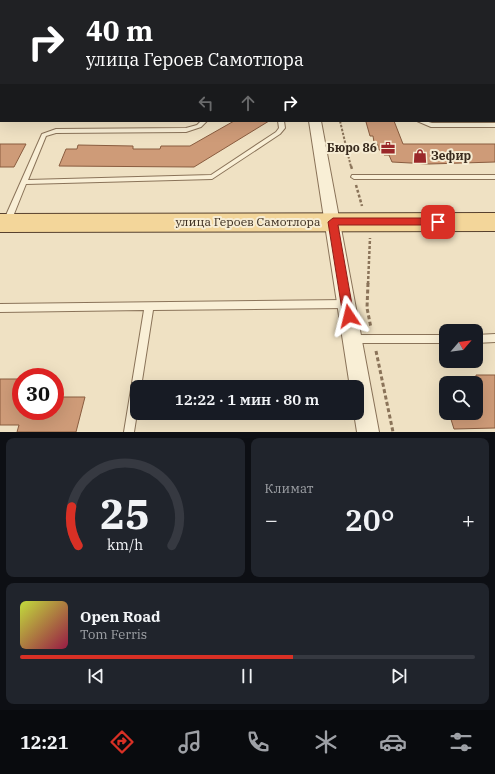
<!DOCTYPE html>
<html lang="ru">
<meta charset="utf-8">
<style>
body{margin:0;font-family:"IBM Plex Serif",serif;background:#20242c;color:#f1f3f6;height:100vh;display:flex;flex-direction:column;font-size:15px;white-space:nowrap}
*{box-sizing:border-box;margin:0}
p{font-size:13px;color:#9ea1a6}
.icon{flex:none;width:22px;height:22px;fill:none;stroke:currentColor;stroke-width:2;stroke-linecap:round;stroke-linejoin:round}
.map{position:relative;height:432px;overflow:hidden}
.sheet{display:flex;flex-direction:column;gap:6px;padding:6px;background:#0d0f14;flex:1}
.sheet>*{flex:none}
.hud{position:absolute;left:0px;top:0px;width:495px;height:122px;box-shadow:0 4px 16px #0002;background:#202124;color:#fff;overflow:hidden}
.needle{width:26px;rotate:62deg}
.fabs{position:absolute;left:439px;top:324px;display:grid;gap:8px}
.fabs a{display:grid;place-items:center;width:44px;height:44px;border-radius:8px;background:#171b24;box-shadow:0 4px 16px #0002;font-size:20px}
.speed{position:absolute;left:12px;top:368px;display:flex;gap:8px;font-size:20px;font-weight:700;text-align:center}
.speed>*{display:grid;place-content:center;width:52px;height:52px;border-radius:50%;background:#171b24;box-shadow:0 4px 16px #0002;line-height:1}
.speed .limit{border:6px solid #d22;background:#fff;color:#111}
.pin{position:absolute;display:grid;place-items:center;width:34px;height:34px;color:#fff;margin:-17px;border-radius:8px;box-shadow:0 2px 6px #0006}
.me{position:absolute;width:44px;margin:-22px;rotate:350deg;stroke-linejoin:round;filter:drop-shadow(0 0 3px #0008)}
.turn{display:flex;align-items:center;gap:14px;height:84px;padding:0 20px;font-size:18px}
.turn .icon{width:52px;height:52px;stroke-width:2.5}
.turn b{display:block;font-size:28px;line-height:34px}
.lanes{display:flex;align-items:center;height:38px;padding:0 20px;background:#0003;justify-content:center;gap:20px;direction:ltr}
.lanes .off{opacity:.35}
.big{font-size:30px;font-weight:600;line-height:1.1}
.sheet .card{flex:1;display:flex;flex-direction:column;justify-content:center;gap:6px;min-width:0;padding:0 14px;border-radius:8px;background:#20242c}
.sheet .dial{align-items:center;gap:0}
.dial svg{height:104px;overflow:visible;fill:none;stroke:#363941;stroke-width:7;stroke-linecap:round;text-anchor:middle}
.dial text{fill:#f1f3f6;stroke:none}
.song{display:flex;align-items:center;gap:12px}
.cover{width:48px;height:48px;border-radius:6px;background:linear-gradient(135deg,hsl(70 70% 55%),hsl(340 70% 35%))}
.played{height:4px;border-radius:2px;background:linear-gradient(90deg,#d93025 60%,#363941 60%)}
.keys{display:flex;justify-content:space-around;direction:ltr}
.heat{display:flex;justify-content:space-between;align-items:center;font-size:22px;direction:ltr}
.sheet .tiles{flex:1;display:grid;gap:6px;grid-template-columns:1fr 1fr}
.card:last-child{grid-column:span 2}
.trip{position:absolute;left:130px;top:380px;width:234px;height:40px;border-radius:8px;background:#171b24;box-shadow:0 4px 16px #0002;font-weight:600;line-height:40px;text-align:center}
.menu{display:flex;height:64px;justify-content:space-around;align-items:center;background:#090b0e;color:#9ea1a6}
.menu .icon{width:28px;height:28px}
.menu .on{color:#d93025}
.menu b{font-size:18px;color:#f1f3f6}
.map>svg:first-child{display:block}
.building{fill:#ce9b78;stroke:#895c3f}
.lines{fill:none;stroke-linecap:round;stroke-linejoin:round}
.service-casing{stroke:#8a7359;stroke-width:2}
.minor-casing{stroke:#8a7359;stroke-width:2}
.primary-casing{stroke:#57412e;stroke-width:2}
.path-far2{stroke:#8a7359;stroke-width:2;stroke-dasharray:2.5 1.5;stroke-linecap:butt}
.path-far1{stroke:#8a7359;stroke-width:2.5;stroke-dasharray:3 2;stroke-linecap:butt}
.path{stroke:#8a7359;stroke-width:3;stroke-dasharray:4 2.5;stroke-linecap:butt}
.service{fill:#f9efd6;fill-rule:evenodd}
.minor{fill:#f9efd6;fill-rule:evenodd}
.primary{fill:#f3d69a;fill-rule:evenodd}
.route{fill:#d93025;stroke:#8d1f18}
.labels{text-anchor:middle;stroke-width:4;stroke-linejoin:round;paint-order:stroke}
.poi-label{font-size:12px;font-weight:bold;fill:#392b1e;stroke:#f6ecd3;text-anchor:end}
.street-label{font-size:12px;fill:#392b1e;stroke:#f6ecd3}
</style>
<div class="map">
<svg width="495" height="432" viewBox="0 0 495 432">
<rect width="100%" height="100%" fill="#efe1c3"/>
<g class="building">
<path d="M234 121H269L194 167 59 166 66 149H77L78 145 133 146V149H160L161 146H190Z"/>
<path d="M368 121H394L403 144H495V162L429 164 392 162 389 155H384L382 150H379L377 142H374L373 136H370L366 122Z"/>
<path d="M0 144H26L14 167H0Z"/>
<path d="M476 375H495V428L454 429 449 413H476Z"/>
<path d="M0 379H21V411H55V397H85L76 432H17L19 425H0Z"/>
</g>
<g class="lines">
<defs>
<g id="service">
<rect x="494" y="29" width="1" height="2"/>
<rect x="494" y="46" width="1" height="3"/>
<rect x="494" y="76" width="1" height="4"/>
<path d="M201 121H207L201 127 186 132 56 133 46 136 28 180 211 175 276 132 279 128 278 121H284L285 128 280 134 212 179 26 184 10 224H4L3 222 42 134 56 129 186 128 197 125Z"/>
<path d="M417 121H425L432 123H495V127H431Z"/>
<path d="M352 175H495V179H354L351 177Z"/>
<path d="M346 300 349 301 350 304 349 307 346 308 153 310 141 387H137V413L134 432H124L144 310 0 312V304Z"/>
<path d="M495 334V342L476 343V335Z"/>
<path d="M353 335H446V343H353L350 342 349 339 350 336Z"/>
</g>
<g id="minor">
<rect x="289" y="0" width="8" height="1"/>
<path d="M309 121H321L379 432H357L354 413H357V387H350Z"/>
</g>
<path id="primary" d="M495 213V231L0 232V214Z"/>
</defs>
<use href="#service" class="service-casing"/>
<use href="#minor" class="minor-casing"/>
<use href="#primary" class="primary-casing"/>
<path class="path-far2" d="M340 121 351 167"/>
<g class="path-far1">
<path d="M351 166 352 169"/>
<path d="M356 185 362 206"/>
<path d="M368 284 370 238"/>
</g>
<g class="path">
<path d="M368 283 367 308 371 328"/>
<path d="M376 351 393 432"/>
</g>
<use href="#service" class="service"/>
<use href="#minor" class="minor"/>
<use href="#primary" class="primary"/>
</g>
<path class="route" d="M333 218H438L443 222 438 225H338L354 316 352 320 349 321 345 320 343 316 328 222Z"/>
<defs>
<symbol id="office-bare" viewBox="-9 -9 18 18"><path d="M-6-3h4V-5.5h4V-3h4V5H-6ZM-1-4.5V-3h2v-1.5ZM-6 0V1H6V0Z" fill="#9a282a" stroke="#f6ecd3" stroke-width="2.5" paint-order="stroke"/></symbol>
<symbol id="shop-bare" viewBox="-9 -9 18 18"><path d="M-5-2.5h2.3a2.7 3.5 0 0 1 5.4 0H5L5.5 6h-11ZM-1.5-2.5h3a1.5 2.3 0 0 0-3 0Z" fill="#9a282a" stroke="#f6ecd3" stroke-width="2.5" paint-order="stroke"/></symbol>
</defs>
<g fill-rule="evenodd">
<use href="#office-bare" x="378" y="138" width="20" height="20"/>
<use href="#shop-bare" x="410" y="146" width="20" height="20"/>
</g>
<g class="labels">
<g class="poi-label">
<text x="377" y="152">Бюро 86</text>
<text x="431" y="160" text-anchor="start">Зефир</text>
</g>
<g class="street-label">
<text x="248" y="226">улица Героев Самотлора</text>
</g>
</g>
</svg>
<div class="fabs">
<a><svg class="needle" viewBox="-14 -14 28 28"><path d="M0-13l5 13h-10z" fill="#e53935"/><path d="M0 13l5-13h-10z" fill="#9ea1a6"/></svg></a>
<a><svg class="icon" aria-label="search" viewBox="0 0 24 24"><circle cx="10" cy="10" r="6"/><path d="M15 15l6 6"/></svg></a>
</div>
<div class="speed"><div class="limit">30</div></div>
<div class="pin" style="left:438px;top:222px;background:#d93025"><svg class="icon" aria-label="arrive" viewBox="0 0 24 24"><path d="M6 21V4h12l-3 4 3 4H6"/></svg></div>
<svg class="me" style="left:349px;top:316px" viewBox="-20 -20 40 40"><path d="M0-17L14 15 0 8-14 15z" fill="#d93025" stroke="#fff" stroke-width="4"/></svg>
<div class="trip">12:22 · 1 мин · 80 m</div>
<div class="hud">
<div class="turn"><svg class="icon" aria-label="right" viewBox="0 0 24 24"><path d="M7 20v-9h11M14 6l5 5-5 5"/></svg><div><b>40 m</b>улица Героев Самотлора</div></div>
<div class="lanes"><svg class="icon off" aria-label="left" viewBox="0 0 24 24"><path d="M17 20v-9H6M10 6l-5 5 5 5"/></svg><svg class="icon off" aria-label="ahead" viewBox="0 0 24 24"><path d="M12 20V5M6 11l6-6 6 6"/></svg><svg class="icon" aria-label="right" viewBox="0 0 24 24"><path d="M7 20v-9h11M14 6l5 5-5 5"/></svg></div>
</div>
</div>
<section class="sheet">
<div class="tiles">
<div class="card dial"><svg viewBox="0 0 100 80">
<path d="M14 69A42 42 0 1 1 86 69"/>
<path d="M14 69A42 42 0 0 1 9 39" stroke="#d93025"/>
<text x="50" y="56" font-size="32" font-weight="700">25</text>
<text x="50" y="72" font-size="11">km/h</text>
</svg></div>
<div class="card"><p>Климат</p>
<div class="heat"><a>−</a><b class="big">20°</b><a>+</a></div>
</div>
<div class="card">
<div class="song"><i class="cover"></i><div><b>Open Road</b><p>Tom Ferris</p></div></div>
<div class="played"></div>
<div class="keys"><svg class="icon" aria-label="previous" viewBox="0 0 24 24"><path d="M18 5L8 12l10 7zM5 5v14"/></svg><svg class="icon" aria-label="pause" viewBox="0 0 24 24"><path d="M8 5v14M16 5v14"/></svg><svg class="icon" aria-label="next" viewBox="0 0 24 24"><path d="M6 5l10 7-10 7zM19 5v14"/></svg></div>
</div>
</div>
</section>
<nav class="menu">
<b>12:21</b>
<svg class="icon on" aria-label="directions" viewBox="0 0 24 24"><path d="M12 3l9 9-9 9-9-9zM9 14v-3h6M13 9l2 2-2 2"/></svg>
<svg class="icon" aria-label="music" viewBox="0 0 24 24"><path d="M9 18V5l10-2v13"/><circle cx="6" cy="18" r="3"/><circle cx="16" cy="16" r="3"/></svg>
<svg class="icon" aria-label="phone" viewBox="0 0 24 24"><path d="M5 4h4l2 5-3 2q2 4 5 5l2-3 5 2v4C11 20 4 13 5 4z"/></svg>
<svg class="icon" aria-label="climate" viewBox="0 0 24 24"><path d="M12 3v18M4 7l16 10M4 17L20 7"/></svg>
<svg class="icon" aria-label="car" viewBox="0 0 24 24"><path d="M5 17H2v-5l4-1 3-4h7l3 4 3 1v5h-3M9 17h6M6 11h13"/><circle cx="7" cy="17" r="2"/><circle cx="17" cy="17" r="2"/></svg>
<svg class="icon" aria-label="filters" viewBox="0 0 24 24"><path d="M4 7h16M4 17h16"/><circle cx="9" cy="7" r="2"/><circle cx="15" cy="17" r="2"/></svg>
</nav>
